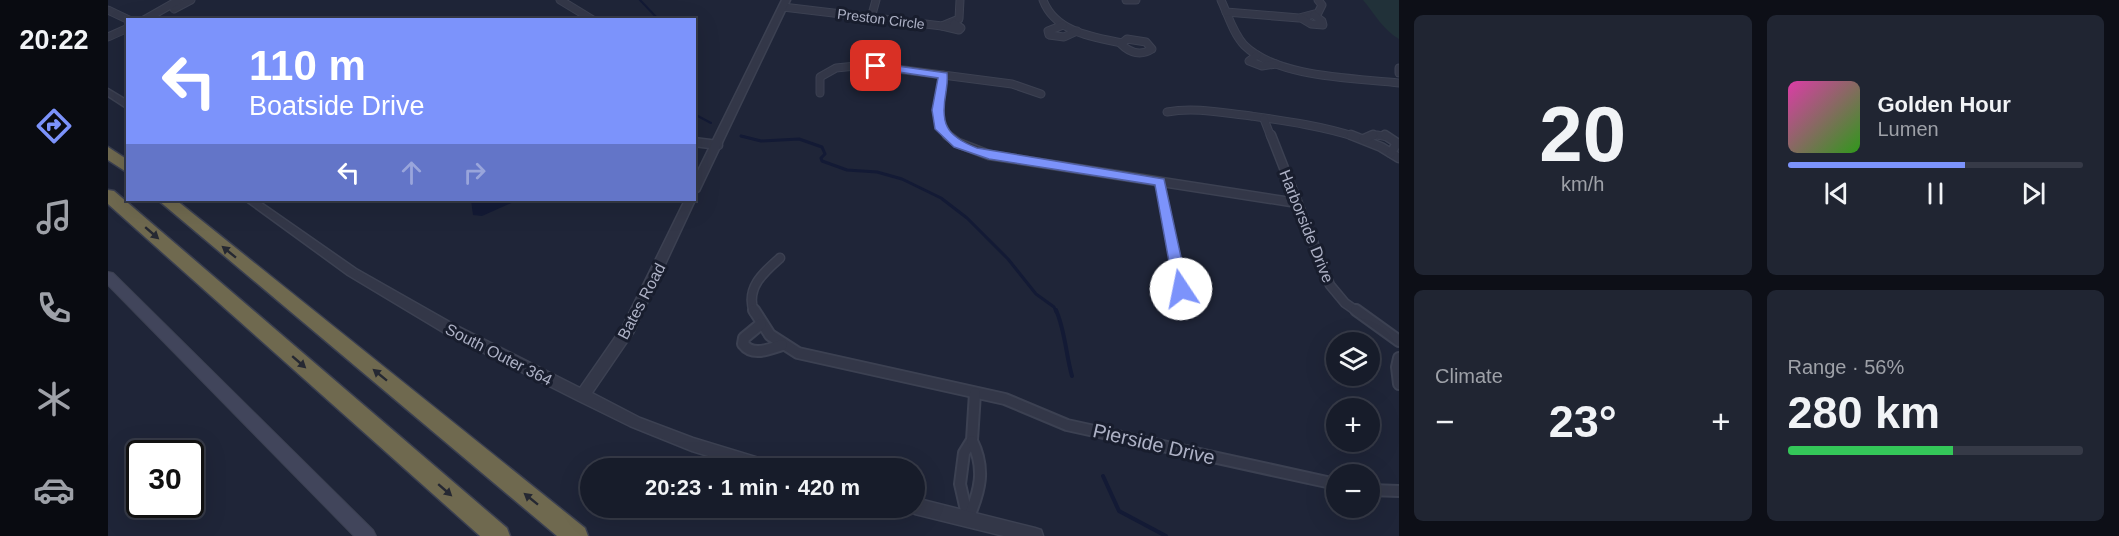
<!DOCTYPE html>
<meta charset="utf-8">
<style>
body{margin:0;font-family:Arial,sans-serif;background:#202532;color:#f1f3f6;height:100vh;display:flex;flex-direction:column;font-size:22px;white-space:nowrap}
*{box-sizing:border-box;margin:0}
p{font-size:20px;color:#9ea1a8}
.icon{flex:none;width:33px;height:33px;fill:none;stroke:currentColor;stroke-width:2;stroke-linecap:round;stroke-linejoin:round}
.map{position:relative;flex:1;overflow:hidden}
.details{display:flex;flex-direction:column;gap:15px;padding:15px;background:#0d0f17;width:720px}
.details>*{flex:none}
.top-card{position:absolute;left:18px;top:18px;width:570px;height:183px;border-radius:0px;box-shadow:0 6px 24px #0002,0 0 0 2px #363a47;background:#7c93fb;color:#fff;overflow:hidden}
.controls{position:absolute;left:1218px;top:332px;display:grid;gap:12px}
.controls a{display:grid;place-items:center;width:54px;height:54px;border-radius:50%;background:#171c2a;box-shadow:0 6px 24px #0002,0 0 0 2px #363a47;font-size:30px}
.speed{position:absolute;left:18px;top:440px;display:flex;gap:12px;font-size:30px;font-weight:700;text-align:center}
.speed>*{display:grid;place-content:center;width:78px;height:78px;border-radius:50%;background:#171c2a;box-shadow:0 6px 24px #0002,0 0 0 2px #363a47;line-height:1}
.speed .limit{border:3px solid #111;border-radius:9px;background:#fff;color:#111}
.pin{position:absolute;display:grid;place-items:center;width:51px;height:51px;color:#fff;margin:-26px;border-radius:12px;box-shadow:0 3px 9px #0006}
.me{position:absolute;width:66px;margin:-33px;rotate:349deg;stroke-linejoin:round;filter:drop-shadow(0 0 4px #0008)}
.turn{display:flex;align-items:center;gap:21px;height:126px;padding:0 24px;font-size:27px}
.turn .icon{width:78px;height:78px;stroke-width:2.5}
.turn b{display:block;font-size:42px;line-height:51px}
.lanes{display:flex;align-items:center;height:57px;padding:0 24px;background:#0003;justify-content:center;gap:30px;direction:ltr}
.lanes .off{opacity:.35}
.big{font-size:45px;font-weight:700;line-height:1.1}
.details .card{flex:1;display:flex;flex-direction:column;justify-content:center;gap:9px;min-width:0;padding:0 21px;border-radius:9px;background:#202532}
.details .dial{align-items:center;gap:0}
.dial b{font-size:78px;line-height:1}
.song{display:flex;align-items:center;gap:18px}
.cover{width:72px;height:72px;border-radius:9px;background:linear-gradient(135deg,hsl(320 70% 55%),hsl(110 70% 35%))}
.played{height:6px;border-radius:3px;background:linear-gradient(90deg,#7c93fb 60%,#363a47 60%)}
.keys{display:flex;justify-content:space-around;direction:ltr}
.heat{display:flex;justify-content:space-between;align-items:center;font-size:33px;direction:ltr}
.charge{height:9px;border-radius:4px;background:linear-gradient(90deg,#34c759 56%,#363a47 0)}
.details .tiles{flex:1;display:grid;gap:15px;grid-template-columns:repeat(2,1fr)}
.trip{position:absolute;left:472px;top:458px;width:345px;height:60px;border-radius:30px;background:#171c2a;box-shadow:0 6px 24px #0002,0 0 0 2px #363a47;font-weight:700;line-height:60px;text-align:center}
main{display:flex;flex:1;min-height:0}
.dock{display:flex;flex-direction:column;width:108px;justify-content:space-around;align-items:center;background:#090b11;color:#9ea1a8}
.dock .icon{width:42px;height:42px}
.dock .selected{color:#7c93fb}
.dock b{font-size:27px;color:#f1f3f6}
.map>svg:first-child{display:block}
.green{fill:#213139}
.water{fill:#131a35}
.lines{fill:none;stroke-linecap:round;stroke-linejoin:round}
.stream-far2{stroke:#131a35;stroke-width:2}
.stream-far1{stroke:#131a35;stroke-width:3}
.stream{stroke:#131a35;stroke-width:4}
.minor-far2-casing{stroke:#3c4152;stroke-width:9}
.minor-far1-casing{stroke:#3c4152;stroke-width:11}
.minor-casing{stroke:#3c4152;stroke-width:14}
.tertiary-casing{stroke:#3c4152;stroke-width:3}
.secondary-casing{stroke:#3c4152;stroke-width:2}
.motorway-casing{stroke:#3a3f50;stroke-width:3}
.minor-far2{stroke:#333748;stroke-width:7}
.minor-far1{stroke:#333748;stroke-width:8}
.minor{stroke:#333748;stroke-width:10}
.tertiary{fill:#333748;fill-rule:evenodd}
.secondary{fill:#41455b;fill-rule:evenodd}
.motorway{fill:#6f694f;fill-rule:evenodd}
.oneway{fill:#252832}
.route{fill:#7c93fb;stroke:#5160a3;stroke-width:1.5}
.labels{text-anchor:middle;stroke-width:6;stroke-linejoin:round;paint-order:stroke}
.far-street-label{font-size:14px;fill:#adb1c5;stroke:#181d2d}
.street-label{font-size:16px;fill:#adb1c5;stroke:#181d2d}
.near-street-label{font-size:20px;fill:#adb1c5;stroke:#181d2d}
</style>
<main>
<nav class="dock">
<b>20:22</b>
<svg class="icon selected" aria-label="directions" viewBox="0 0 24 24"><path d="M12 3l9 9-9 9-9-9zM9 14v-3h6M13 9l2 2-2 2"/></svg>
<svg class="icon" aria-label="music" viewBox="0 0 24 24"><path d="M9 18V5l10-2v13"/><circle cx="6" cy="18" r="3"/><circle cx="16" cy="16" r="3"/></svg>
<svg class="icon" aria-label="phone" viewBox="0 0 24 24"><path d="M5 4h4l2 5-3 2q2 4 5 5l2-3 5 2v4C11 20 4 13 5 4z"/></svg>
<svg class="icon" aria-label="climate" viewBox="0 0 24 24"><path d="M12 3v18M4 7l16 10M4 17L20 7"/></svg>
<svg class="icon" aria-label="car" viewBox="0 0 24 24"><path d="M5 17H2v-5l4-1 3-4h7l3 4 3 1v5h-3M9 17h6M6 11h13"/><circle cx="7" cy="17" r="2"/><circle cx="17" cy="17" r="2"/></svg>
</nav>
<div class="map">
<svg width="1291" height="536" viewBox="0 0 1291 536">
<rect width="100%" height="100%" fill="#1f2538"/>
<path class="green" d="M1255 0H1291V39C1276 31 1266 13 1255 0Z"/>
<path class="water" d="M363 200H410L374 216 365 215Z"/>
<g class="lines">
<g class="stream-far2">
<path d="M532 0 551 20"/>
<path d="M586 114 603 123"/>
<path d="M633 136 637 137"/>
</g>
<path class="stream-far1" d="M633 136 653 141 691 139 714 147 717 154 713 158 714 161 739 170 769 172 794 179 833 198 859 218 900 259 928 294 946 307 948 312"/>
<g class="stream">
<path d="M948 310C957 330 958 355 964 376"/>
<path d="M995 476 1011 511 1058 536"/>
</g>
<defs>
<g id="minor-far2">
<path d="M452 0 485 20"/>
<path d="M935 0C947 32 984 37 1014 43"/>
<path d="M1018 0H1028"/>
<path d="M1113 0C1120 15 1125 33 1136 45 1169 78 1247 78 1291 83"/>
<path d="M675 7 834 26 851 19 852 0"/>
<path d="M66 9 83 0"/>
<path d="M0 10 21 20"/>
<path d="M1118 12 1191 18 1210 13 1214 5 1210 0"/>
<path d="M763 18 768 0"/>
<path d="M1193 18 1203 24 1215 25 1214 21 1206 15"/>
<path d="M36 20 71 0"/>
<path d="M955 25 940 31 941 35 956 37 969 31"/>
<path d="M834 26 851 30 853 28 846 23"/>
<path d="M0 37 20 28"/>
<path d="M1019 39 1038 42 1044 49C1033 56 1022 53 1013 44Z"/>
<path d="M1149 55 1141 61 1154 66 1168 64"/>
<path d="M1291 68V73"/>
<path d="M835 75 831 119 841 137"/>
<path d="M712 93V77L728 68 758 65 904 84 933 94"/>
<path d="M1059 112C1087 107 1115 113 1143 116 1178 121 1214 126 1248 137"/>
<path d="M1156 119 1163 137"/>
<path d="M1260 137 1269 135 1280 137"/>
</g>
<g id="minor-far1">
<path d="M839 135 850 143 881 155 1189 203"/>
<path d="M1163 135 1222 285 1237 303 1250 312"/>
<path d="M1243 135 1273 147 1291 158"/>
<path d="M1277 135 1289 143 1283 153"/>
<path d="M1256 139 1265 135"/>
<path d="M586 142 610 145"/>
<path d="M1052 182 1077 311"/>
<path d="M646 312C637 288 656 272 672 258"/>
</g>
<g id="minor">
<path d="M646 310 662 335 690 353 897 399 959 425 1228 484"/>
<path d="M1248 310 1291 341"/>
<path d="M653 324 636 338 635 344C645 357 661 349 674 345"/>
<path d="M1291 358 1289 367 1291 384"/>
<path d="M1262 490 1291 491"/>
<path d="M860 519 852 484 856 453 864 440 867 393"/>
<path d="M860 519C872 491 878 469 864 441"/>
</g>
<g id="tertiary">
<path d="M674 0H682L591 191 586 194V179Z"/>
<path d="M0 89 20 101V109L0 96Z"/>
<path d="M586 198 587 200 525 333 484 393 532 418 585 438 661 461 666 463 669 468H639L584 451 522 426 469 400 335 332 240 275 137 200H149L248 269 345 324 472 388 515 326 577 200Z"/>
<path d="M807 498 927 528 933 530 935 536H896L807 514 801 511 800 507H807Z"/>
</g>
<path id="secondary" d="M0 272 5 273 265 530 268 536H246L0 285Z"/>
<g id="motorway">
<path d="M0 147 20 160V173L0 160Z"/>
<path d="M0 190 6 191 399 528 402 536H372L0 204Z"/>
<path d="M50 200H68L477 528 480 536H449Z"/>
</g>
</defs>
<use href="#minor-far2" class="minor-far2-casing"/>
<use href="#minor-far1" class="minor-far1-casing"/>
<use href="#minor" class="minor-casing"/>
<use href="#tertiary" class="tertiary-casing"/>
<use href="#secondary" class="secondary-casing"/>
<use href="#motorway" class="motorway-casing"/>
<use href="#minor-far2" class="minor-far2"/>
<use href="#minor-far1" class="minor-far1"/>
<use href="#minor" class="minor"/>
<use href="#tertiary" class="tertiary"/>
<use href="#secondary" class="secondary"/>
<use href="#motorway" class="motorway"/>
</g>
<defs><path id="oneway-solid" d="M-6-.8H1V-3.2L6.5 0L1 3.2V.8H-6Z" transform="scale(1.5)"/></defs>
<g class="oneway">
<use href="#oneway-solid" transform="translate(44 233) rotate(41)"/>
<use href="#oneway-solid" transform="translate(121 252) rotate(-141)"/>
<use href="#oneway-solid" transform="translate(191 362) rotate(41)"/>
<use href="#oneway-solid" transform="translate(272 375) rotate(-141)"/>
<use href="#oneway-solid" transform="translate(337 490) rotate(41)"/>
<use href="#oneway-solid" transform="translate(423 499) rotate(-141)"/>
</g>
<path class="route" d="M768 63 839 73C840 79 839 85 838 92 832 124 838 136 869 148L1056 179 1080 289 1078 293 1073 294 1066 289 1047 185 881 159 846 147 827 129 824 110 830 78 764 68V64Z"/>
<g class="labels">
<g class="far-street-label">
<text transform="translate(773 19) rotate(7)" y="5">Preston Circle</text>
</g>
<g class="street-label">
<text transform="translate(1199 226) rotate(68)" y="6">Harborside Drive</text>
<text transform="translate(533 301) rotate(-62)" y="6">Bates Road</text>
<text transform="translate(391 354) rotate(27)" y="6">South Outer 364</text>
</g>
<g class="near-street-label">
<text transform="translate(1046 444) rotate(13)" y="7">Pierside Drive</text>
</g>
</g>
</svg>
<div class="controls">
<a><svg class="icon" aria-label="layers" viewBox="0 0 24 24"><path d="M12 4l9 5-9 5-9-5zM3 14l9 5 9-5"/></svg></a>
<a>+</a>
<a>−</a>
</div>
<div class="speed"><div class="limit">30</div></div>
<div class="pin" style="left:768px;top:66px;background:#d93025"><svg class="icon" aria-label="arrive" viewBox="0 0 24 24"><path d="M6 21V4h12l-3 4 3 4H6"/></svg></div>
<svg class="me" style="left:1073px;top:289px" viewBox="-20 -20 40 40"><circle r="19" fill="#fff"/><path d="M0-13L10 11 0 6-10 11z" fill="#7c93fb"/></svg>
<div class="trip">20:23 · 1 min · 420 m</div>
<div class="top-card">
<div class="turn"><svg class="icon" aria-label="left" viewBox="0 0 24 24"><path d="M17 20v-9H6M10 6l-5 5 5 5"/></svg><div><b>110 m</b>Boatside Drive</div></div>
<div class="lanes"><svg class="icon" aria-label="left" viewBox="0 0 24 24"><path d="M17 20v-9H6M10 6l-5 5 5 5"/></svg><svg class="icon off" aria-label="ahead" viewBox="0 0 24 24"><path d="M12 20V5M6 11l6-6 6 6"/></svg><svg class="icon off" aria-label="right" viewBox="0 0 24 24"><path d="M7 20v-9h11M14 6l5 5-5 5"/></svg></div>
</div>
</div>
<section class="details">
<div class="tiles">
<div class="card dial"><b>20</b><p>km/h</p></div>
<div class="card">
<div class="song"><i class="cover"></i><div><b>Golden Hour</b><p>Lumen</p></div></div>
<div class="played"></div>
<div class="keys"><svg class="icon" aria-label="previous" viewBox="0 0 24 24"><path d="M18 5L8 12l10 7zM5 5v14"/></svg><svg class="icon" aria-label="pause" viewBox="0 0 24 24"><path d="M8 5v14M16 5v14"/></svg><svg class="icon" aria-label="next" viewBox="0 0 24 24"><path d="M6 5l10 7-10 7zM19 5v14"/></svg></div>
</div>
<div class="card"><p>Climate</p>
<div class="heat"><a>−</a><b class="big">23°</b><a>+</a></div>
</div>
<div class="card"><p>Range · 56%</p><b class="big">280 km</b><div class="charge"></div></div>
</div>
</section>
</main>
